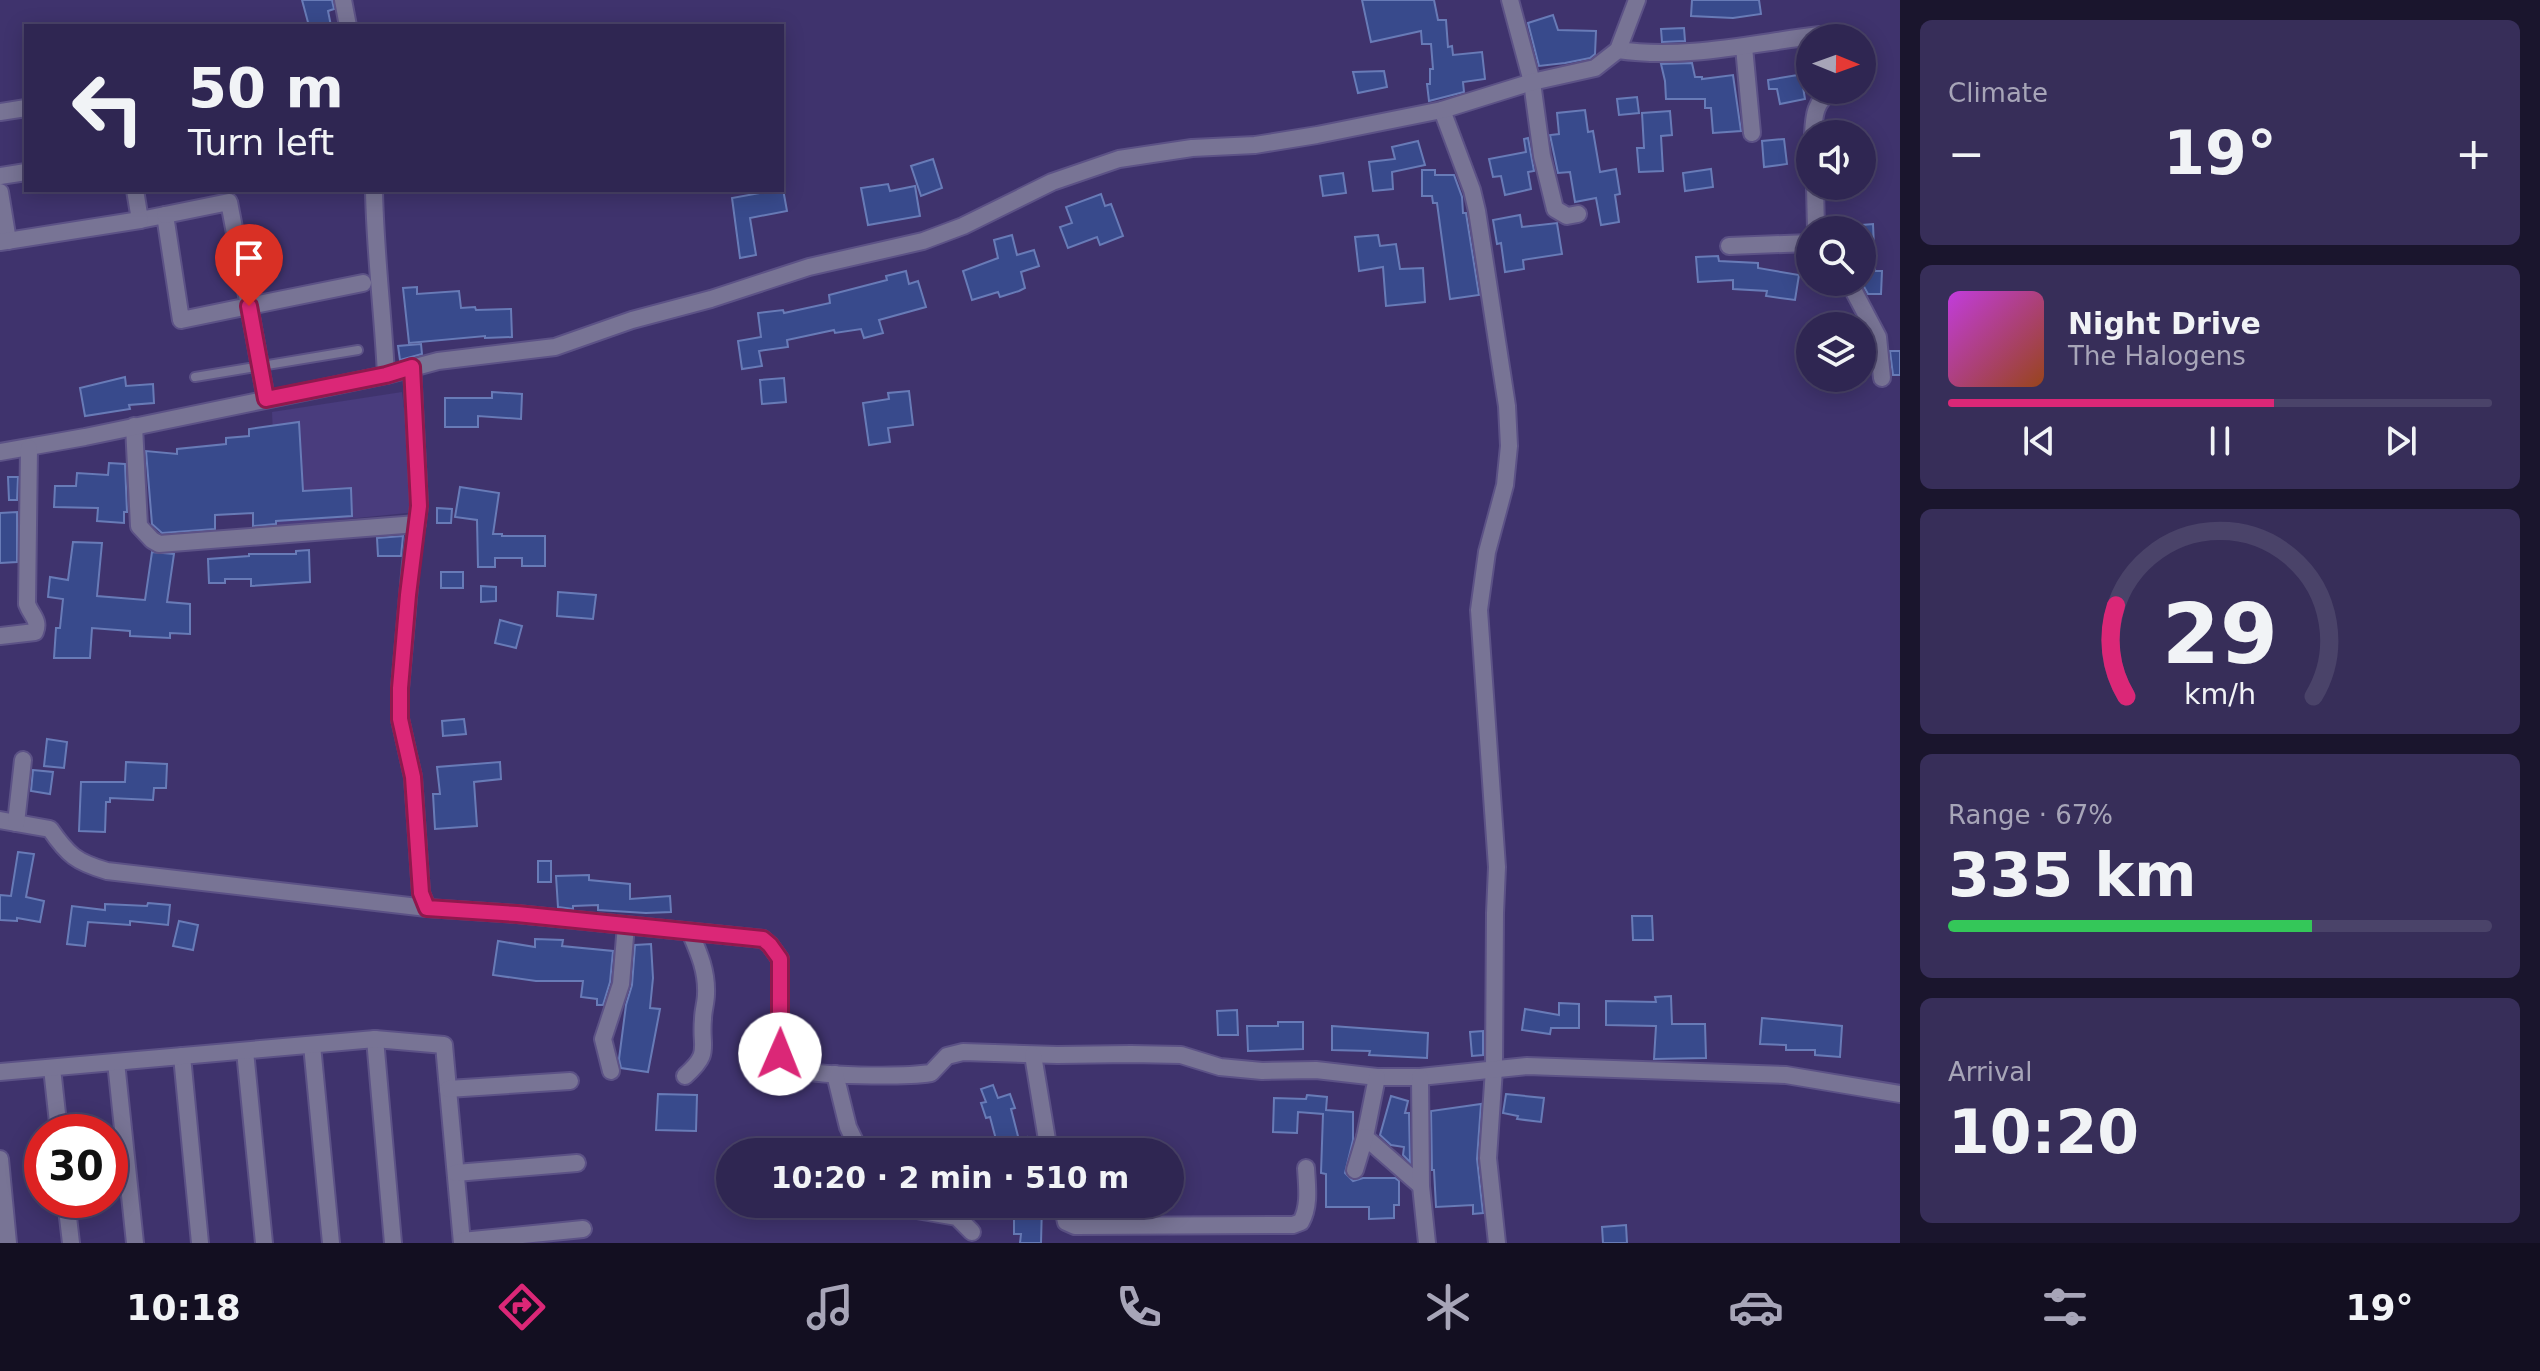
<!DOCTYPE html>
<meta charset="utf-8">
<style>
body{margin:0;font-family:"DejaVu Sans",sans-serif;background:#372e59;color:#f1f3f6;height:100vh;display:flex;flex-direction:column;font-size:30px;white-space:nowrap}
*{box-sizing:border-box;margin:0}
p{font-size:26px;color:#a7a5b8}
.icon{flex:none;width:44px;height:44px;fill:none;stroke:currentColor;stroke-width:2;stroke-linecap:round;stroke-linejoin:round}
.map{position:relative;flex:1;overflow:hidden}
.panel{display:flex;flex-direction:column;gap:20px;padding:20px;background:#1a152d;width:640px}
.panel>*{flex:none}
.top-card{position:absolute;left:24px;top:24px;width:760px;height:168px;border-radius:0px;box-shadow:0 4px 20px #0003,0 0 0 2px #4a4369;background:#2f2652;color:#f1f3f6;overflow:hidden}
.needle{width:52px;rotate:91deg}
.fabs{position:absolute;left:1796px;top:24px;display:grid;gap:16px}
.fabs a{display:grid;place-items:center;width:80px;height:80px;border-radius:50%;background:#2f2652;box-shadow:0 4px 20px #0003,0 0 0 2px #4a4369;font-size:40px}
.speed{position:absolute;left:24px;top:1114px;display:flex;gap:16px;font-size:40px;font-weight:700;text-align:center}
.speed>*{display:grid;place-content:center;width:104px;height:104px;border-radius:50%;background:#2f2652;box-shadow:0 4px 20px #0003,0 0 0 2px #4a4369;line-height:1}
.speed .limit{border:12px solid #d22;background:#fff;color:#111}
.pin{position:absolute;display:grid;place-items:center;width:68px;height:68px;color:#fff;margin:-82px -34px;border-radius:50% 50% 50% 0;rotate:-45deg;box-shadow:0 0 8px #0007}
.pin .icon{rotate:45deg}
.me{position:absolute;width:88px;margin:-44px;rotate:1deg;stroke-linejoin:round;filter:drop-shadow(0 0 6px #0008)}
.turn{display:flex;align-items:center;gap:28px;height:168px;padding:0 32px;font-size:36px}
.turn .icon{width:104px;height:104px;stroke-width:2.5}
.turn b{display:block;font-size:56px;line-height:68px}
.big{font-size:60px;font-weight:700;line-height:1.1}
.panel .widget{flex:1;display:flex;flex-direction:column;justify-content:center;gap:12px;min-width:0;padding:0 28px;border-radius:12px;background:#372e59}
.panel .dial{align-items:center;gap:0}
.dial svg{height:208px;overflow:visible;fill:none;stroke:#4a4369;stroke-width:7;stroke-linecap:round;text-anchor:middle}
.dial text{fill:#f1f3f6;stroke:none}
.song{display:flex;align-items:center;gap:24px}
.cover{width:96px;height:96px;border-radius:12px;background:linear-gradient(135deg,hsl(290 70% 55%),hsl(20 70% 35%))}
.played{height:8px;border-radius:4px;background:linear-gradient(90deg,#db2777 60%,#4a4369 60%)}
.keys{display:flex;justify-content:space-around;direction:ltr}
.heat{display:flex;justify-content:space-between;align-items:center;font-size:44px;direction:ltr}
.charge{height:12px;border-radius:6px;background:linear-gradient(90deg,#34c759 67%,#4a4369 0)}
.trip{position:absolute;left:716px;top:1138px;width:468px;height:80px;border-radius:40px;background:#2f2652;box-shadow:0 4px 20px #0003,0 0 0 2px #4a4369;font-weight:700;line-height:80px;text-align:center}
.tab-bar{display:flex;height:128px;justify-content:space-around;align-items:center;background:#130f21;color:#a7a5b8}
.tab-bar .icon{width:56px;height:56px}
.tab-bar .active{color:#db2777}
.tab-bar b{font-size:36px;color:#f1f3f6}
main{display:flex;flex:1;min-height:0}
.map>svg:first-child{display:block}
.built{fill:#493c7d}
.building{fill:#384a8c;stroke:#687bb7;stroke-width:2}
.lines{fill:none;stroke-linecap:round;stroke-linejoin:round}
.lane-casing{stroke:#5c5286;stroke-width:12}
.street-casing{stroke:#5c5286;stroke-width:20}
.lane{stroke:#787495;stroke-width:8}
.street{stroke:#787495;stroke-width:16}
.route-casing{stroke:#8e194d;stroke-width:20}
.route{stroke:#db2777;stroke-width:14}
</style>
<main>
<div class="map">
<svg width="1900" height="1243" viewBox="0 0 1900 1243">
<rect width="100%" height="100%" fill="#3f336d"/>
<path class="built" d="M402 392 417 512 277 526 272 412Z"/>
<g class="building">
<path d="M302 0H332L334 9 328 11 331 26H309Z"/>
<path d="M1362 0H1434L1438 20H1446L1448 47 1452 46 1453 55 1482 52 1485 79 1463 82 1464 92 1429 101 1427 84H1430V69H1433L1431 44H1422L1421 31 1371 42Z"/>
<path d="M1692 0H1759L1761 14 1733 18 1691 16Z"/>
<path d="M1553 15 1558 30 1596 31 1595 54 1590 58 1565 63 1539 66 1528 23Z"/>
<path d="M1684 28 1685 41 1662 42 1661 29Z"/>
<path d="M1692 63 1695 77H1702V79L1733 75 1741 131 1713 133 1711 108H1705V99H1666L1665 81 1661 64Z"/>
<path d="M1384 71 1387 87 1358 93 1353 72Z"/>
<path d="M1810 73V87H1803L1805 99 1780 104 1777 89H1769L1768 80Z"/>
<path d="M1637 97 1639 113 1619 115 1617 99Z"/>
<path d="M1585 110 1588 132 1593 131 1600 172 1616 169 1620 194 1615 195 1619 222 1601 225 1596 198 1575 202 1570 172 1558 173 1550 135 1559 134 1557 113Z"/>
<path d="M1670 111 1672 135 1661 136 1663 171 1639 172 1637 148H1644L1642 113Z"/>
<path d="M1528 138 1534 171 1528 172 1531 189 1505 195 1501 176 1493 177 1489 159 1526 152 1524 139Z"/>
<path d="M1784 139 1787 164 1764 167 1762 141Z"/>
<path d="M1418 141 1425 165 1392 172 1393 189 1373 191 1369 162 1395 159 1392 147Z"/>
<path d="M933 159 942 188 921 196 911 166Z"/>
<path d="M1711 169 1713 187 1685 191 1683 173Z"/>
<path d="M1422 170H1435V175H1454L1462 197 1463 213H1466L1479 295 1450 299 1437 203H1433L1432 196H1422Z"/>
<path d="M1343 173 1346 193 1323 196 1320 176Z"/>
<path d="M888 184 890 191 915 186 920 216 868 225 861 188Z"/>
<path d="M783 189 787 211 750 218 756 255 740 258 732 198Z"/>
<path d="M1101 194 1105 206 1111 204 1123 236 1100 245 1097 237 1068 248 1060 227 1072 223 1066 207Z"/>
<path d="M1520 215 1522 227 1557 223 1562 254 1523 260 1524 269 1505 272 1501 243 1497 244 1493 220Z"/>
<path d="M1873 224 1875 271H1882L1881 294H1868L1862 283V225Z"/>
<path d="M1012 235 1017 255 1034 250 1039 266 1021 272 1025 288 1019 291 1000 297 998 292 972 300 963 271 998 258 994 240Z"/>
<path d="M1378 235 1380 246 1396 244 1400 269 1423 268 1425 302 1386 306 1383 267 1359 271 1355 237Z"/>
<path d="M1718 256 1719 261 1758 263V268L1799 275 1795 300 1766 296 1767 291 1733 289V280L1698 282 1696 257Z"/>
<path d="M906 271 909 284 918 281 926 307 879 320 883 333 864 338 861 329 835 333 834 330 787 340 788 347 759 351 762 366 742 369 738 341 761 337 758 313 783 310 784 313 830 303 829 295 887 280 886 276Z"/>
<path d="M417 287V294L459 291 461 308 475 307 476 310 511 309 512 337 485 338V336L409 343 403 288Z"/>
<path d="M421 344 422 354 400 360 398 346Z"/>
<path d="M1890 351H1900V375H1893Z"/>
<path d="M125 377 126 386 153 384 154 403 129 405 130 409 85 416 80 388Z"/>
<path d="M784 378 786 402 762 404 760 380Z"/>
<path d="M909 391 913 425 888 428 890 442 869 445 863 403 889 399 888 393Z"/>
<path d="M492 392 522 394 521 419 478 416V427H445V398H492Z"/>
<path d="M299 422 303 491 351 488 352 516 276 521V524L253 526V513L215 515V529L162 533 152 524 146 451 177 454V449L226 444V438L249 436V429Z"/>
<path d="M109 463 125 464 127 512H124V523L97 521 98 508 54 507 55 486H76L77 473 108 475Z"/>
<path d="M8 477H18L17 500H9Z"/>
<path d="M460 487 499 493 493 534H502V536H545V566H522V558H495V567H478L477 520 455 517Z"/>
<path d="M437 508 452 509 451 523H437Z"/>
<path d="M17 512V562L0 563V513Z"/>
<path d="M403 536 401 556H378L377 538Z"/>
<path d="M73 542 102 543 97 596 145 600 152 552 174 554 167 602 190 604V634L170 633V638L130 636V631L92 628 90 658H54L56 628H60L63 599 48 597 50 577 68 580Z"/>
<path d="M309 550 310 582 251 586V579H225V583H209L208 559 249 556V554H296V551Z"/>
<rect x="441" y="572" width="22" height="16"/>
<path d="M481 586 496 587V601L481 602Z"/>
<path d="M558 592 596 595 593 619 557 616Z"/>
<path d="M500 620 522 626 516 648 495 643Z"/>
<path d="M464 719 466 734 443 736 442 721Z"/>
<path d="M47 739 67 742 64 768 44 766Z"/>
<path d="M126 762 167 764 166 788H154L153 800 110 798V802H106L105 832 79 831 81 782H125Z"/>
<path d="M500 762 501 779 474 782 477 826 435 829 433 794H440L437 767Z"/>
<path d="M33 770 53 772 50 794 31 791Z"/>
<path d="M18 852 34 854 26 897 44 901 40 922 17 918V921L0 920V895L11 896Z"/>
<rect x="538" y="861" width="13" height="21"/>
<path d="M589 875V880L630 884V899L670 896 671 912 646 913 598 910V905L573 906V909L558 907 556 876Z"/>
<path d="M148 903 170 905 168 925 130 921V925L88 922 85 946 67 944 72 906 105 910V904L147 906Z"/>
<path d="M1632 916H1652L1653 940H1633Z"/>
<path d="M179 921 198 925 193 950 173 946Z"/>
<path d="M535 939 563 940 562 946 613 951 610 982 603 1005H597V999L581 997 583 981H536L493 975 498 941 535 947Z"/>
<path d="M651 944 653 978 650 1008 660 1009 648 1072 621 1068 619 1059 626 1005 632 985 635 945Z"/>
<path d="M1671 996 1672 1024H1705L1706 1058 1654 1059 1656 1026 1606 1025V1001L1656 1002 1655 997Z"/>
<path d="M1559 1003 1579 1004V1028H1551L1550 1034 1522 1030 1525 1009 1559 1015Z"/>
<path d="M1237 1010 1238 1035H1218L1217 1011Z"/>
<path d="M1762 1018 1842 1026 1840 1057 1815 1055V1050H1786V1045L1760 1044Z"/>
<path d="M1278 1022H1303V1049L1248 1051 1247 1026H1278Z"/>
<path d="M1332 1026 1428 1033 1427 1058 1369 1055 1370 1051 1332 1050Z"/>
<path d="M1483 1031V1055L1472 1056 1470 1032Z"/>
<path d="M993 1085 998 1098 1010 1094 1015 1108 1011 1109 1019 1140 1027 1137 1032 1152H990V1149L998 1147 990 1117 986 1118 981 1103 986 1102 981 1089Z"/>
<path d="M658 1094 697 1095 696 1131 656 1130Z"/>
<path d="M1506 1094 1544 1098 1541 1122 1517 1119 1518 1116 1503 1113Z"/>
<path d="M1307 1095 1327 1097 1326 1110 1353 1112V1140L1345 1173 1353 1181 1363 1178H1395L1399 1181V1205H1394V1218L1369 1219V1207H1326V1174L1321 1173 1323 1114 1298 1112 1297 1133 1273 1132 1274 1098 1306 1099Z"/>
<path d="M1391 1096 1408 1101 1405 1113H1409L1410 1162 1403 1155 1404 1147 1391 1145 1380 1135Z"/>
<path d="M1481 1104 1477 1159 1483 1213 1473 1214V1205L1436 1207 1434 1170H1432L1431 1111Z"/>
<path d="M1014 1204H1042L1041 1243H1020L1021 1234H1014Z"/>
<path d="M1626 1225 1627 1243H1603L1602 1227Z"/>
</g>
<g class="lines">
<defs>
<path id="lane" d="M195 377 358 350"/>
<g id="street">
<path d="M343 0 348 26"/>
<path d="M1510 0 1532 82 1542 156 1555 209 1567 216 1578 214"/>
<path d="M1744 47 1752 133"/>
<path d="M1618 50C1685 60 1753 43 1820 35L1826 38"/>
<path d="M1442 110 1472 190 1477 211 1507 406 1509 446 1505 485 1487 552 1479 610 1497 867 1495 913 1494 1069 1488 1158 1497 1243"/>
<path d="M0 112 26 108"/>
<path d="M1813 134C1814 115 1815 102 1832 90"/>
<path d="M0 176 26 172"/>
<path d="M1815 186 1816 230"/>
<path d="M135 190 140 220 165 215 181 320 249 306 266 399"/>
<path d="M374 190C375 252 383 313 386 375"/>
<path d="M0 192 8 241"/>
<path d="M165 215 229 202 249 306 363 283"/>
<path d="M0 242 140 220"/>
<path d="M1729 246 1810 243"/>
<path d="M1849 282 1878 337 1882 378"/>
<path d="M412 367 419 506 411 563 400 688V719L413 777 421 893 427 908 517 914 763 939 770 945 780 959V1054C783 1060 785 1066 792 1068 815 1077 905 1077 931 1073L947 1056 963 1052 1057 1055 1131 1054 1181 1055 1220 1067 1262 1071 1316 1070 1377 1077H1420L1527 1066 1786 1075 1900 1094"/>
<path d="M134 426 139 526 152 540 159 544 417 524"/>
<path d="M0 452 85 437 386 375 438 361 555 347 632 320 711 299 809 267 923 241 963 226 1052 182 1119 159 1192 148 1255 145 1317 135 1442 110 1532 82 1595 68 1618 50 1637 0"/>
<path d="M0 636 35 632C40 620 31 615 27 604L29 448"/>
<path d="M0 820 50 829C68 855 76 862 107 871L427 908"/>
<path d="M16 823 23 760"/>
<path d="M375 1039 393 1243"/>
<path d="M312 1045 331 1243"/>
<path d="M245 1051 264 1243"/>
<path d="M1033 1055 1049 1152"/>
<path d="M182 1056 200 1243"/>
<path d="M116 1062 135 1243"/>
<path d="M52 1068 59 1132"/>
<path d="M611 1071 603 1039 621 984 626 925"/>
<path d="M0 1072 375 1039 444 1045 462 1243"/>
<path d="M835 1074 848 1127 860 1152"/>
<path d="M685 1076C712 1052 700 1049 703 1019 703 1011 706 1002 706 994 707 971 699 953 690 932"/>
<path d="M1377 1077 1365 1137 1421 1186"/>
<path d="M1420 1077 1421 1186 1427 1243"/>
<path d="M448 1089 570 1081"/>
<path d="M0 1159 8 1243"/>
<path d="M1355 1170 1365 1137"/>
<path d="M456 1173 577 1163"/>
<path d="M66 1200 71 1243"/>
<path d="M898 1204 905 1208 957 1217 972 1232"/>
<path d="M1062 1204 1066 1222 1075 1226 1293 1225 1301 1222C1310 1206 1307 1186 1306 1168"/>
<path d="M462 1241 583 1229"/>
</g>
</defs>
<use href="#lane" class="lane-casing"/>
<use href="#street" class="street-casing"/>
<use href="#lane" class="lane"/>
<use href="#street" class="street"/>
</g>
<g class="lines">
<defs>
<path id="route" d="M249 306 266 399 386 375 412 367 419 506 408 595 400 688V719L413 777 421 893 427 908 517 914 763 939 770 945 780 959V1054"/>
</defs>
<use href="#route" class="route-casing"/>
<use href="#route" class="route"/>
</g>
</svg>
<div class="fabs">
<a><svg class="needle" viewBox="-14 -14 28 28"><path d="M0-13l5 13h-10z" fill="#e53935"/><path d="M0 13l5-13h-10z" fill="#a7a5b8"/></svg></a>
<a><svg class="icon" aria-label="sound" viewBox="0 0 24 24"><path d="M4 9h4l5-4v14l-5-4H4zM17 9q2 3 0 6"/></svg></a>
<a><svg class="icon" aria-label="search" viewBox="0 0 24 24"><circle cx="10" cy="10" r="6"/><path d="M15 15l6 6"/></svg></a>
<a><svg class="icon" aria-label="layers" viewBox="0 0 24 24"><path d="M12 4l9 5-9 5-9-5zM3 14l9 5 9-5"/></svg></a>
</div>
<div class="speed"><div class="limit">30</div></div>
<div class="pin" style="left:249px;top:306px;background:#d93025"><svg class="icon" aria-label="arrive" viewBox="0 0 24 24"><path d="M6 21V4h12l-3 4 3 4H6"/></svg></div>
<svg class="me" style="left:780px;top:1054px" viewBox="-20 -20 40 40"><circle r="19" fill="#fff"/><path d="M0-13L10 11 0 6-10 11z" fill="#db2777"/></svg>
<div class="trip">10:20 · 2 min · 510 m</div>
<div class="top-card">
<div class="turn"><svg class="icon" aria-label="left" viewBox="0 0 24 24"><path d="M17 20v-9H6M10 6l-5 5 5 5"/></svg><div><b>50 m</b>Turn left</div></div>
</div>
</div>
<section class="panel">
<div class="widget"><p>Climate</p>
<div class="heat"><a>−</a><b class="big">19°</b><a>+</a></div>
</div>
<div class="widget">
<div class="song"><i class="cover"></i><div><b>Night Drive</b><p>The Halogens</p></div></div>
<div class="played"></div>
<div class="keys"><svg class="icon" aria-label="previous" viewBox="0 0 24 24"><path d="M18 5L8 12l10 7zM5 5v14"/></svg><svg class="icon" aria-label="pause" viewBox="0 0 24 24"><path d="M8 5v14M16 5v14"/></svg><svg class="icon" aria-label="next" viewBox="0 0 24 24"><path d="M6 5l10 7-10 7zM19 5v14"/></svg></div>
</div>
<div class="widget dial"><svg viewBox="0 0 100 80">
<path d="M14 69A42 42 0 1 1 86 69"/>
<path d="M14 69A42 42 0 0 1 10 34" stroke="#db2777"/>
<text x="50" y="56" font-size="32" font-weight="700">29</text>
<text x="50" y="72" font-size="11">km/h</text>
</svg></div>
<div class="widget"><p>Range · 67%</p><b class="big">335 km</b><div class="charge"></div></div>
<div class="widget"><p>Arrival</p><b class="big">10:20</b></div>
</section>
</main>
<nav class="tab-bar">
<b>10:18</b>
<svg class="icon active" aria-label="directions" viewBox="0 0 24 24"><path d="M12 3l9 9-9 9-9-9zM9 14v-3h6M13 9l2 2-2 2"/></svg>
<svg class="icon" aria-label="music" viewBox="0 0 24 24"><path d="M9 18V5l10-2v13"/><circle cx="6" cy="18" r="3"/><circle cx="16" cy="16" r="3"/></svg>
<svg class="icon" aria-label="phone" viewBox="0 0 24 24"><path d="M5 4h4l2 5-3 2q2 4 5 5l2-3 5 2v4C11 20 4 13 5 4z"/></svg>
<svg class="icon" aria-label="climate" viewBox="0 0 24 24"><path d="M12 3v18M4 7l16 10M4 17L20 7"/></svg>
<svg class="icon" aria-label="car" viewBox="0 0 24 24"><path d="M5 17H2v-5l4-1 3-4h7l3 4 3 1v5h-3M9 17h6M6 11h13"/><circle cx="7" cy="17" r="2"/><circle cx="17" cy="17" r="2"/></svg>
<svg class="icon" aria-label="filters" viewBox="0 0 24 24"><path d="M4 7h16M4 17h16"/><circle cx="9" cy="7" r="2"/><circle cx="15" cy="17" r="2"/></svg>
<b>19°</b>
</nav>
